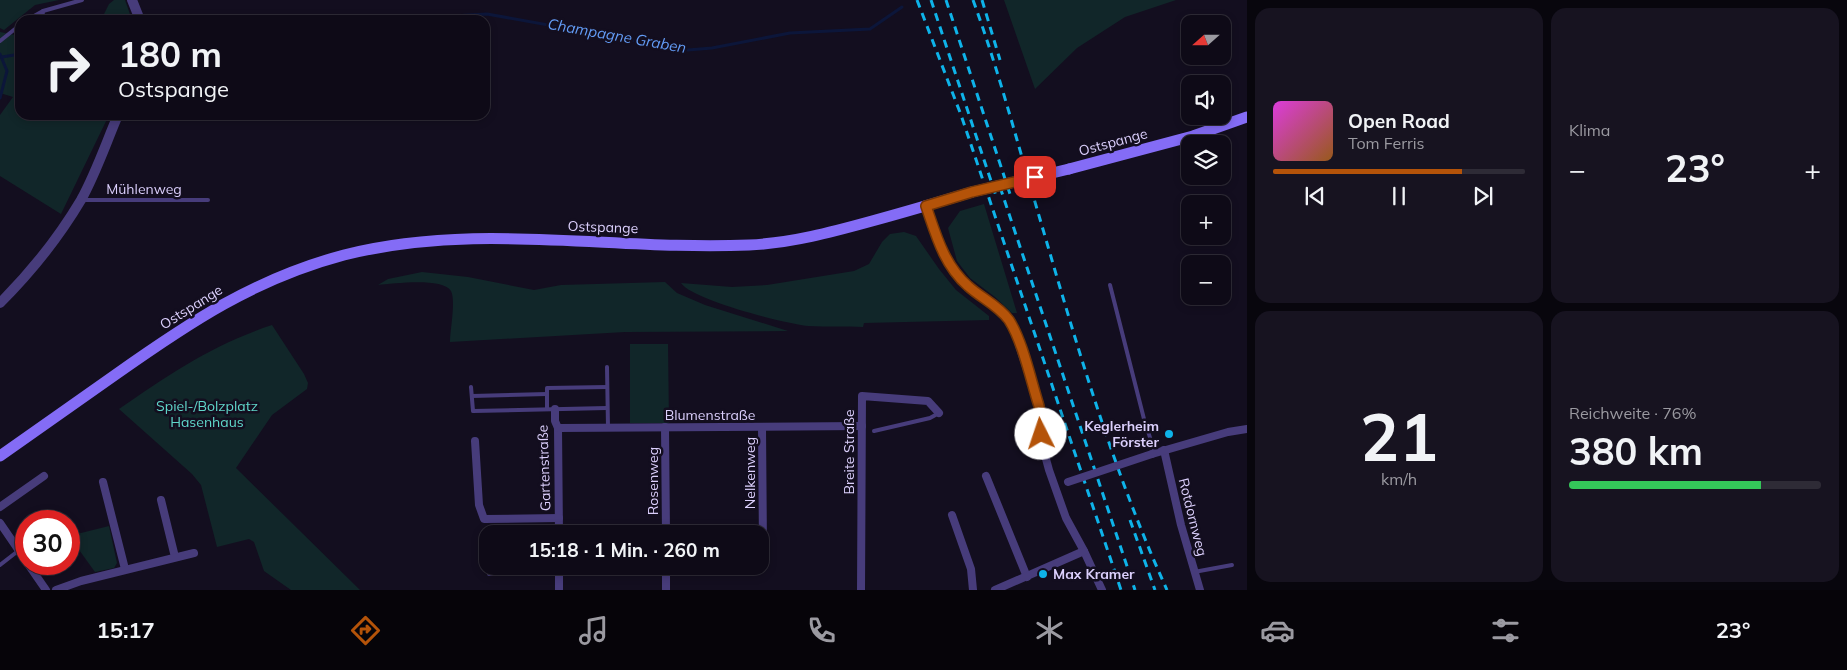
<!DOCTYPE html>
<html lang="de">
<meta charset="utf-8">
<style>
body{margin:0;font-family:Mulish,sans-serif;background:#171320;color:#f1f3f6;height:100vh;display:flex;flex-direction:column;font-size:19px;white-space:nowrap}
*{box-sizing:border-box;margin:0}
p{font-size:16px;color:#9b9aa1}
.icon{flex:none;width:28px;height:28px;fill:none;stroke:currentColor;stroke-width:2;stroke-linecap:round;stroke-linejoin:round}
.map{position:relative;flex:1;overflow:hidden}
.sheet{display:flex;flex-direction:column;gap:8px;padding:8px;background:#08060d;width:600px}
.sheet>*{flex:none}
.banner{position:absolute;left:15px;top:15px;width:475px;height:105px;border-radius:15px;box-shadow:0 2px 8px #0003,0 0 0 1px #2e2b36;background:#0e0a17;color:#f1f3f6;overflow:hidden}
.needle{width:32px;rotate:249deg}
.buttons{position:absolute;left:1181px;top:15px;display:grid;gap:10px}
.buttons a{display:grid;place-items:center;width:50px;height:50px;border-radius:10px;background:#0e0a17;box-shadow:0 2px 8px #0003,0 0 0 1px #2e2b36;font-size:25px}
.speed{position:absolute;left:15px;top:510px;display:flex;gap:10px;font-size:25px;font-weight:700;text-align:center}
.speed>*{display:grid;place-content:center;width:65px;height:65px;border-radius:50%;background:#0e0a17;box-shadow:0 2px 8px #0003,0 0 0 1px #2e2b36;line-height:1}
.speed .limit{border:8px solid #d22;background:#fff;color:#111}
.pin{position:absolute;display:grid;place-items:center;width:42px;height:42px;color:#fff;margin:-21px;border-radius:10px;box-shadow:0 2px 8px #0006}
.me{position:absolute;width:55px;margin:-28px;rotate:356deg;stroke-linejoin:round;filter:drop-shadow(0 0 4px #0008)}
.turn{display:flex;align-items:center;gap:18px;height:105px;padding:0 20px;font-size:22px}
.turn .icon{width:65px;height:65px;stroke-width:2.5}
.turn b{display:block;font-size:35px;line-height:42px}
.big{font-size:38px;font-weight:700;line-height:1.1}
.sheet .tile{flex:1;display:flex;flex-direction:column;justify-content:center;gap:8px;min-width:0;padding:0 18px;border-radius:15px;background:#171320}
.sheet .dial{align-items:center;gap:0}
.dial b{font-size:65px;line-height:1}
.song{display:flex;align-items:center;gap:15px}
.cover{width:60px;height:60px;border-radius:8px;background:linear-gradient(135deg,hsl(300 70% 55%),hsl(30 70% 35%))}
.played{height:5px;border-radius:2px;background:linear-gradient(90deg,#b45309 75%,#2e2b36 75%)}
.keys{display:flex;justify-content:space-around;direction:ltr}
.heat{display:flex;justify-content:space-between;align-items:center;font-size:28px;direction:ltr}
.charge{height:8px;border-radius:4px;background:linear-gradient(90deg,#34c759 76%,#2e2b36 0)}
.sheet .tiles{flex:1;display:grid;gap:8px;grid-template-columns:repeat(2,1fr)}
.trip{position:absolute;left:479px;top:525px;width:290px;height:50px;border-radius:15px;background:#0e0a17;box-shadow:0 2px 8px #0003,0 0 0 1px #2e2b36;font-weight:700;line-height:50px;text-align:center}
.menu{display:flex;height:80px;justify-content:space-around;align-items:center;background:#060409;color:#9b9aa1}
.menu .icon{width:35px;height:35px}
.menu .selected{color:#b45309}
.menu b{font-size:22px;color:#f1f3f6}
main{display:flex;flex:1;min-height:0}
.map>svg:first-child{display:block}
.green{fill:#112629}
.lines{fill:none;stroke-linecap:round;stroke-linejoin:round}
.stream{stroke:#0c163a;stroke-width:3}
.service{stroke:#473c7b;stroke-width:4}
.minor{stroke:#473c7b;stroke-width:8}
.tertiary{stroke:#473c7b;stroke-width:10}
.secondary{stroke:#846cf6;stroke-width:11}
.rail{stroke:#0eb3e9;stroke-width:3;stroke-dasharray:8 6;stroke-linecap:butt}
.minor-bridge{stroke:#473c7b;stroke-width:8}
.secondary-bridge{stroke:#846cf6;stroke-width:11}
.route-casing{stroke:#753606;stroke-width:12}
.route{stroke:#b45309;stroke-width:9}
.poi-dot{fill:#0eb3e9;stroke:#130e1f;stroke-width:2}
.labels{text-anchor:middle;stroke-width:5;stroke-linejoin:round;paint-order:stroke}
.street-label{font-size:14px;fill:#dbcffc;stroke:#130e1f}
.park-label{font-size:14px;fill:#60d7cb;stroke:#130e1f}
.poi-label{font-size:14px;font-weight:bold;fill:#dbcffc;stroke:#130e1f;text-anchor:end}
.water-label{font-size:15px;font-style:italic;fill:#639cf6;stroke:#130e1f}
</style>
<main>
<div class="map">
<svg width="1247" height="590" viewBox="0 0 1247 590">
<rect width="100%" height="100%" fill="#130e1f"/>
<g class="green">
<path d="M0 0H59L35 5 4 30 0 28Z"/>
<path d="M114 0H125L132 20H101L109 4Z"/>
<path d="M1004 0H1176L1125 17 1077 48 1035 89Z"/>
<path d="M0 32 20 36V115H109L61 214 0 176V115L13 97 0 93Z"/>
<path d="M984 204 1017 313H1012L995 297 970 278 957 261 948 228 960 211Z"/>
<path d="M904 232 916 236 939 269 956 290 989 316V320L864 323 863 327C845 326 827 327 809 326 786 324 692 300 681 283L732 287 767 285 854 271 869 264 882 242 890 234Z"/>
<path d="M422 272 468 277 534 290 561 285 665 282 677 293 705 305 788 331 625 332 450 342C450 330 456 301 451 291 442 277 393 284 378 285L388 279Z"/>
<path d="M272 325 304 374 308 383 307 389 272 415 236 468 360 590H291L264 571 254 542 249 539 217 547 201 485 192 474 119 409C169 374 214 344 272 325Z"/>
<path d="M630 344H668L669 423H630Z"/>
<path d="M109 526 117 563 114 568 95 572 69 536Z"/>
</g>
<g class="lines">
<g class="stream">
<path d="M384 20 487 14 688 50 712 48 790 33 870 29 902 7"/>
<path d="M0 54 7 71 0 98"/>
<path d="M2 57 20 54"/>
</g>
<g class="service">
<path d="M27 20 43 11 82 0"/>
<path d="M42 20 43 11"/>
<path d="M0 41 20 25"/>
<path d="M83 200H208"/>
<path d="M1110 285 1144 419 1155 453"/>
<path d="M607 367 608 428"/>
<path d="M471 387 473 411 607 408"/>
<path d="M472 396 547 394"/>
<path d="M547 409V388L607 387"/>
<path d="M874 431 930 418 939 413"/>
<path d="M0 565 18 551"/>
<path d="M1194 572 1232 565"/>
<path d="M489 574 559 573"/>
</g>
<g class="minor">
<path d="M926 206 940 247 958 277 969 287 999 309 1013 327 1039 406 1043 448 1049 470 1066 518 1084 551 1102 590"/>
<path d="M555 409V421L558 428 559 534"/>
<path d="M665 427 666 534"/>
<path d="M762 427 763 548"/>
<path d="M558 428 862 426"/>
<path d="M475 441 479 505 484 519 559 518"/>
<path d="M1164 450 1181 525 1200 590"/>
<path d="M1152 454 1228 432 1247 429"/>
<path d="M986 476 1027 577"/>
<path d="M103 482 125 569"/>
<path d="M161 500 175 557"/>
<path d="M0 507 44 476"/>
<path d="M952 515 971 569 973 590"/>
<path d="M0 523 26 561"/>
<path d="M28 564 46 590"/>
<path d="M666 566V590"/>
<path d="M56 590 81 581 194 553"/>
<path d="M559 590V566"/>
<path d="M861 590 862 396 928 401 939 413"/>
<path d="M995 590 1084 551"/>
</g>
<g class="tertiary">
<path d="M132 0 140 20"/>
<path d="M0 303C30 273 59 237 81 200 96 173 106 143 118 115"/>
</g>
<g class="secondary">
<path d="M1069 169 1193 136 1247 117"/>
<path d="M0 456C38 429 77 402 115 375 190 322 254 279 344 255 477 221 615 251 749 245 792 243 832 232 872 221 905 212 939 202 972 192"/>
</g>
<g class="rail">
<path d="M917 0 961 115 1121 590"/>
<path d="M931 0 997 199"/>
<path d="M946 0 1010 194"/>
<path d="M973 0C995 60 1012 123 1030 185 1070 321 1108 460 1167 590"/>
<path d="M982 0 1000 60"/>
<path d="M1000 187 1135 590"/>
<path d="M1130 520 1155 590"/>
</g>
<path class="minor-bridge" d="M1068 482 1152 454"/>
<path class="secondary-bridge" d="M972 192 1069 169"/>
</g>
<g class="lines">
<defs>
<path id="route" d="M1035 177 972 192 926 206C936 235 944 265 968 286 981 298 998 305 1009 320 1023 342 1031 381 1039 406L1041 419V434"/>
</defs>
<use href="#route" class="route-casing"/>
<use href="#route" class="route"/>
</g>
<g class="poi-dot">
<circle cx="1169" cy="434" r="5"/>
<circle cx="1043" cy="574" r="5"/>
</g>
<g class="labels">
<g class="street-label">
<text transform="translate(1113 142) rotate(-15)" y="5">Ostspange</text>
<text x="144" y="194">Mühlenweg</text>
<text transform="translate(603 227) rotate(2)" y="5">Ostspange</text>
<text transform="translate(191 307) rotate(-32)" y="5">Ostspange</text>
<text x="710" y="420">Blumenstraße</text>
<text transform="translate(849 452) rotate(-90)" y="5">Breite Straße</text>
<text transform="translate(544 468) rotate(-92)" y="5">Gartenstraße</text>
<text transform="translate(750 473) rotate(-90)" y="5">Nelkenweg</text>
<text transform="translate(653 481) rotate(-90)" y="5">Rosenweg</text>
<text transform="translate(1193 517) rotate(76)" y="5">Rotdornweg</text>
</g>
<g class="park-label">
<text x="207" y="411">Spiel-/Bolzplatz<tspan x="207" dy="16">Hasenhaus</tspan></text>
</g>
<g class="poi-label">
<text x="1159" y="431">Keglerheim<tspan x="1159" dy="16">Förster</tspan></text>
<text x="1053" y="579" text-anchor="start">Max Kramer</text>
</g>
<g class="water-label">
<text transform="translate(617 36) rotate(10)" y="5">Champagne Graben</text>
</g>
</g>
</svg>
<div class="buttons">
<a><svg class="needle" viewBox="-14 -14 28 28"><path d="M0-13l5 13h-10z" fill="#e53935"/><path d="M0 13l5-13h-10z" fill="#9b9aa1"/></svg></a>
<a><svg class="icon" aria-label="sound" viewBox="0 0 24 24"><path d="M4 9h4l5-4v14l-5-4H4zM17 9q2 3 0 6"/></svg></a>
<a><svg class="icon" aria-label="layers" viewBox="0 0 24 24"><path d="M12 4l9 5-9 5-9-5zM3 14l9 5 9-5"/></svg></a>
<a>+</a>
<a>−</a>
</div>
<div class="speed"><div class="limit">30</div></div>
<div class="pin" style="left:1035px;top:177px;background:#d93025"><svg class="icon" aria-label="arrive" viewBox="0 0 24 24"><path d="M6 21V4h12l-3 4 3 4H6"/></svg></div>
<svg class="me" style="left:1041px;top:434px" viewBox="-20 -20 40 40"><circle r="19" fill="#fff"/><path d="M0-13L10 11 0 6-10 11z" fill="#b45309"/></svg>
<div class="trip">15:18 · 1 Min. · 260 m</div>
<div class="banner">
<div class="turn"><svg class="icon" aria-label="right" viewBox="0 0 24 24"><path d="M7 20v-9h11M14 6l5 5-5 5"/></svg><div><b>180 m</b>Ostspange</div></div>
</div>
</div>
<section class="sheet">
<div class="tiles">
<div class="tile">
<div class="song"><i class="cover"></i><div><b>Open Road</b><p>Tom Ferris</p></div></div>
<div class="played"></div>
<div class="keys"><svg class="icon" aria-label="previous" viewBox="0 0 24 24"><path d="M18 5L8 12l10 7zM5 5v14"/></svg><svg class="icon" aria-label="pause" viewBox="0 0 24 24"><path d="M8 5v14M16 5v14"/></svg><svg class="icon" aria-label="next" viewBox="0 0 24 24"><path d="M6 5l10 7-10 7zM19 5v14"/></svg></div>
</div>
<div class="tile"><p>Klima</p>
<div class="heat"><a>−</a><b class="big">23°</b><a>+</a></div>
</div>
<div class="tile dial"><b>21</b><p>km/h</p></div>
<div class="tile"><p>Reichweite · 76%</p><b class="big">380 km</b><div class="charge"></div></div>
</div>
</section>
</main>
<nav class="menu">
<b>15:17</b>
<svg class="icon selected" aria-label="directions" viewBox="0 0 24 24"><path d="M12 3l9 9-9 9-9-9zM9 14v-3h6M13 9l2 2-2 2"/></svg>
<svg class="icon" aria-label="music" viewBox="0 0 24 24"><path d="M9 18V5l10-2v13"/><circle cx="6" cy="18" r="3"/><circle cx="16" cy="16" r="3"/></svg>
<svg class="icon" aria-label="phone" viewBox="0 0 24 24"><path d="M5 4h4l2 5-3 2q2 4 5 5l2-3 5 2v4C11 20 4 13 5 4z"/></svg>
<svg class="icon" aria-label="climate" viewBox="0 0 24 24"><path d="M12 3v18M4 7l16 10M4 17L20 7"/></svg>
<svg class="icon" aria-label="car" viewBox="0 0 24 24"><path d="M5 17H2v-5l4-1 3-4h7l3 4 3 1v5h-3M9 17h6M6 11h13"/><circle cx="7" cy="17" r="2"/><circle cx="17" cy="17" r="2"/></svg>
<svg class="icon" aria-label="filters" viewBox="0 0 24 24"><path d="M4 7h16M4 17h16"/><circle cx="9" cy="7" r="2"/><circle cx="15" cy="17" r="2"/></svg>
<b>23°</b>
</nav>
